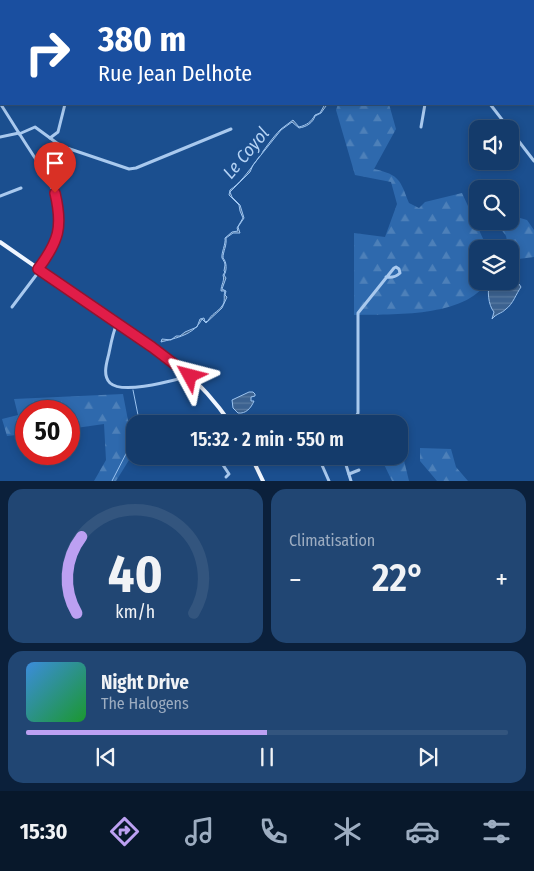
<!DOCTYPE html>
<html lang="fr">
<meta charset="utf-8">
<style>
body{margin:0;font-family:"Fira Sans Condensed",sans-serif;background:#214673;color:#f1f3f6;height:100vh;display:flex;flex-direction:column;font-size:19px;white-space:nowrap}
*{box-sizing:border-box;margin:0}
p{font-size:16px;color:#9dadc1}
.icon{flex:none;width:28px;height:28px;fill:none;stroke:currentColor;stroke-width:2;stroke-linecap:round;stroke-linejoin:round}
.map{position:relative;height:481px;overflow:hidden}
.panel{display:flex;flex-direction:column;gap:8px;padding:8px;background:#0b203b;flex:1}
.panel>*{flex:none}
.top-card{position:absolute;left:0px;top:0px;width:535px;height:105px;box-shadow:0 2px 8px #0003,0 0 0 1px #33557e;background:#1a4fa0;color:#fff;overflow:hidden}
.buttons{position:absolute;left:469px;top:120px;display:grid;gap:10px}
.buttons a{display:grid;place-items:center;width:50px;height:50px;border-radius:10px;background:#143b6b;box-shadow:0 2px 8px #0003,0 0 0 1px #33557e;font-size:25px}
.speed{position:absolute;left:15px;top:400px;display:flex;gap:10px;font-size:25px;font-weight:700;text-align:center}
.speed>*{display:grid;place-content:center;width:65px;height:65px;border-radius:50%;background:#143b6b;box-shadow:0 2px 8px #0003,0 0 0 1px #33557e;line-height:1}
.speed .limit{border:8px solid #d22;background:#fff;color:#111}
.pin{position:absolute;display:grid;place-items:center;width:42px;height:42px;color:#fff;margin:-51px -21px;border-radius:50% 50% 50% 0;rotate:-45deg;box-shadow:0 0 5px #0007}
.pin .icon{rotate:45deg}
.me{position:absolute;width:55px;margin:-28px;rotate:308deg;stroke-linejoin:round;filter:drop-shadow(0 0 4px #0008)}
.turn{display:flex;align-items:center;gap:18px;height:105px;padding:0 15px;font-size:22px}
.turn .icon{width:65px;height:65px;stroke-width:2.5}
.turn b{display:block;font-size:35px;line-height:42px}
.big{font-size:38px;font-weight:600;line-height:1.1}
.panel .tile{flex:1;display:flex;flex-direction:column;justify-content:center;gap:8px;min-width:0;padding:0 18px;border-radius:15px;background:#214673}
.panel .dial{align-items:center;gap:0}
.dial svg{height:130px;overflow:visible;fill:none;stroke:#33557e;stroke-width:7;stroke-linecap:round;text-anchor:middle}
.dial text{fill:#f1f3f6;stroke:none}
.song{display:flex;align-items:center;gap:15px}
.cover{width:60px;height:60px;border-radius:8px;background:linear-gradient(135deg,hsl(210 70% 55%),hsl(130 70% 35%))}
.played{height:5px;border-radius:2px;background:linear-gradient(90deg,#bca0f2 50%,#33557e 50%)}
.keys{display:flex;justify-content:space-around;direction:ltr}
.heat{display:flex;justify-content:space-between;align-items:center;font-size:28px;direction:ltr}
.panel .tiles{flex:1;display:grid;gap:8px;grid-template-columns:1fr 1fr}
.tile:last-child{grid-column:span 2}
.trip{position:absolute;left:126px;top:415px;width:282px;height:50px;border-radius:15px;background:#143b6b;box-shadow:0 2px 8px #0003,0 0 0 1px #33557e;font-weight:600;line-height:50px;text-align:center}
.tabs{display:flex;height:80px;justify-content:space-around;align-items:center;background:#08182b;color:#9dadc1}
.tabs .icon{width:35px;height:35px}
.tabs .on{color:#bca0f2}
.tabs b{font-size:22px;color:#f1f3f6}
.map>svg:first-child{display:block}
.forest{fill:url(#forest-firs)}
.water{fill:url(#water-rules);stroke:#9cc4f0}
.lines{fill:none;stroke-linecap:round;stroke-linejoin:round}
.stream{stroke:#9cc4f0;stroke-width:1}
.minor{stroke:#a9c9ee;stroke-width:3}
.major{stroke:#f0f6ff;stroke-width:4}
.route-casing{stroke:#92132f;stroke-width:12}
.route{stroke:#e11d48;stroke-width:9}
.labels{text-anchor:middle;stroke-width:5;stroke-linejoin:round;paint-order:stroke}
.water-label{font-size:18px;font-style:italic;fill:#b5d3f5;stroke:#1b4f8f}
</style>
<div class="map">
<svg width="534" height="481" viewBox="0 0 534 481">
<defs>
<pattern id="forest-firs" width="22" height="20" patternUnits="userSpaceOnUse" patternTransform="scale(1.25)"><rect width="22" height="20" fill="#2e69ad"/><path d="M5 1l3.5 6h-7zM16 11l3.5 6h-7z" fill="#4d80b9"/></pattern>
<pattern id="water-rules" width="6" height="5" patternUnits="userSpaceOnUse" patternTransform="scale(1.25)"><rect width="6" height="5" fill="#3c6290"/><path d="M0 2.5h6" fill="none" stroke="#597aa1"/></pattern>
</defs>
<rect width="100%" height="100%" fill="#1b4f8f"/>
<g class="forest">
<path d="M338 104H389L396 129 374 169C400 175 400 180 409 203L419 208 425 202 462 193 485 243 486 249H478V281H488C465 318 393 314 354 315V233L385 237 397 204 391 182 355 175 336 110Z"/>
<path d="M510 215 527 220 534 230V257L511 260 506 236 495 221H510Z"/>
<path d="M123 394 134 452 116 481H94L106 460 104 424 69 429V411H26V434L7 436 2 419 18 415 14 399Z"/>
<path d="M401 448 409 481H392L380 456H400V449Z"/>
<path d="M420 448 451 449 456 467 468 481H437L420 461Z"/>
</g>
<g class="water">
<path d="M325 104 326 106 321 113 315 116C313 123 306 127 299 128L292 122 281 130 253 165 250 172 230 192 232 197 240 205 244 218 238 227 240 233H233L226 238C227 246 223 251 223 258 227 262 227 271 224 275L226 278 222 289 226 291 225 295 227 297 222 308 206 323 202 319C194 335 176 338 161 342L162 339 171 340 176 336H180L185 332 197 327 200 319 204 318 205 322 208 321C211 314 218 312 222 306 226 301 223 297 225 291H221C221 284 225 281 223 275L225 272 224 271 225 265C225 262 223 260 222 258 221 253 226 244 225 238L232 232 238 231 237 228 243 218 240 211 239 205 229 195 230 190C248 178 264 146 281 129 285 126 289 123 293 120L299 127C307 125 311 122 315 115L320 113Z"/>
<path d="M490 281H510L519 284 521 287C516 294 513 304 506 309 501 314 497 313 492 319L494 312C488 305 487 290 490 281Z"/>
<path d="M249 392H253L255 394V396L251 397V401H254C251 408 246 414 238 413L233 408 232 400Z"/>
</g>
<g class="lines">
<g class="stream">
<path d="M133 390 138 415 136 424"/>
<path d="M112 481 130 446 135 442"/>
</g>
<g class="minor">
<path d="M323 0V1"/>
<path d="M16 1 18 0"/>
<path d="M0 20 1 19"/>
<path d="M0 103C12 122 23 140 35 158 63 203 71 224 38 269"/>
<path d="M490 104 534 161"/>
<path d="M421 127 425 104"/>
<path d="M19 134 35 127 61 146 129 169 136 168 231 129"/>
<path d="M0 137 19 133"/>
<path d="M50 138 58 132 65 104"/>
<path d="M0 196 21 188"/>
<path d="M12 307 40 270"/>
<path d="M117 323C113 332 111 343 109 353 107 362 102 375 110 383 123 395 174 380 190 376"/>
<path d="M333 424 356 417 358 413V313L394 268 396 267 399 269 400 273C396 277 392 278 386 277"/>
<path d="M217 456 229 474 226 477"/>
<path d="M318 456 329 481"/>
<path d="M340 456 346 465 351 481"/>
<path d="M221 462 232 456"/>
<path d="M349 474 359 470"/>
</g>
<g class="major">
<path d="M0 242 180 367C200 384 216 402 231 424"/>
<path d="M251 456 263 481"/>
</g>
</g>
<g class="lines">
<defs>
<path id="route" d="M55 193C63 227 59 241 38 269L152 347 190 376"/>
</defs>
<use href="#route" class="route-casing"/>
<use href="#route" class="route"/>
</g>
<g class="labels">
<g class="water-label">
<text transform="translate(246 153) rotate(-50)" y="6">Le Coyol</text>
</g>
</g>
</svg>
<div class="buttons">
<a><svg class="icon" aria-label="sound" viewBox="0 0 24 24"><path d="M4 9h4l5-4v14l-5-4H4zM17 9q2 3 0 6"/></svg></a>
<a><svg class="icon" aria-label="search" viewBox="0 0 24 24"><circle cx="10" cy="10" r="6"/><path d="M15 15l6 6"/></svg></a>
<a><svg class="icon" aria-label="layers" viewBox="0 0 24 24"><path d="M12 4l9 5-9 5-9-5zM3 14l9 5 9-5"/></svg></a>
</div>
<div class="speed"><div class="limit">50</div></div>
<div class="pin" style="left:55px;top:193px;background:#d93025"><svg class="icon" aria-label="arrive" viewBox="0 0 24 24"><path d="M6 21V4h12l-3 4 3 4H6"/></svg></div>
<svg class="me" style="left:190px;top:376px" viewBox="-20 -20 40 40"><path d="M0-17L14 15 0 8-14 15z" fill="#e11d48" stroke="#fff" stroke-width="4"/></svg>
<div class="trip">15:32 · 2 min · 550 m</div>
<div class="top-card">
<div class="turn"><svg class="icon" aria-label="right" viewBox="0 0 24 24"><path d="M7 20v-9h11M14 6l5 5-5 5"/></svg><div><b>380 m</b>Rue Jean Delhote</div></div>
</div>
</div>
<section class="panel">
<div class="tiles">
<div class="tile dial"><svg viewBox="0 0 100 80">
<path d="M14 69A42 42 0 1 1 86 69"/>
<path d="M14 69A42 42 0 0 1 17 22" stroke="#bca0f2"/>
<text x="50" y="56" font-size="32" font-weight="700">40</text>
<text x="50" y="72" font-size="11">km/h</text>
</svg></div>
<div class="tile"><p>Climatisation</p>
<div class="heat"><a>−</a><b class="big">22°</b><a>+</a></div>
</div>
<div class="tile">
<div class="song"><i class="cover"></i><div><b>Night Drive</b><p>The Halogens</p></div></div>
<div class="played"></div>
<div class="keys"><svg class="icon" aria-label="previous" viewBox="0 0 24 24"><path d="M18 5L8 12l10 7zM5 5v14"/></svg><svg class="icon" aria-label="pause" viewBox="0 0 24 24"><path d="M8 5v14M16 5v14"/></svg><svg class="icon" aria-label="next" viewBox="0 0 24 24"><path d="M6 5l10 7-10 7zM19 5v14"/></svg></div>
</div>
</div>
</section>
<nav class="tabs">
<b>15:30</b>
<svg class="icon on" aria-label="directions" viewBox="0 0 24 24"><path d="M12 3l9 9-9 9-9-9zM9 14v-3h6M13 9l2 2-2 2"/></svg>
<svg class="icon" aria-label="music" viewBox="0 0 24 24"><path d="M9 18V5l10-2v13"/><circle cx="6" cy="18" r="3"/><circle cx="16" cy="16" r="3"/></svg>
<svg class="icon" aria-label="phone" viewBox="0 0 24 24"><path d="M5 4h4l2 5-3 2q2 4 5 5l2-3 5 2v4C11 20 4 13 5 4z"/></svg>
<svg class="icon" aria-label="climate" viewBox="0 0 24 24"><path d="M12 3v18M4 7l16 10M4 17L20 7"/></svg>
<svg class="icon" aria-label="car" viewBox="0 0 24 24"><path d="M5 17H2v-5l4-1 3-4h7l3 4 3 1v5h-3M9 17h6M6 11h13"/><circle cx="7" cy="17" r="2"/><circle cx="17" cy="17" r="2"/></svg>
<svg class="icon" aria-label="filters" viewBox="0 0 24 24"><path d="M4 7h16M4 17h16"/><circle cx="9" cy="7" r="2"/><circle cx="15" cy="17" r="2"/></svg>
</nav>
